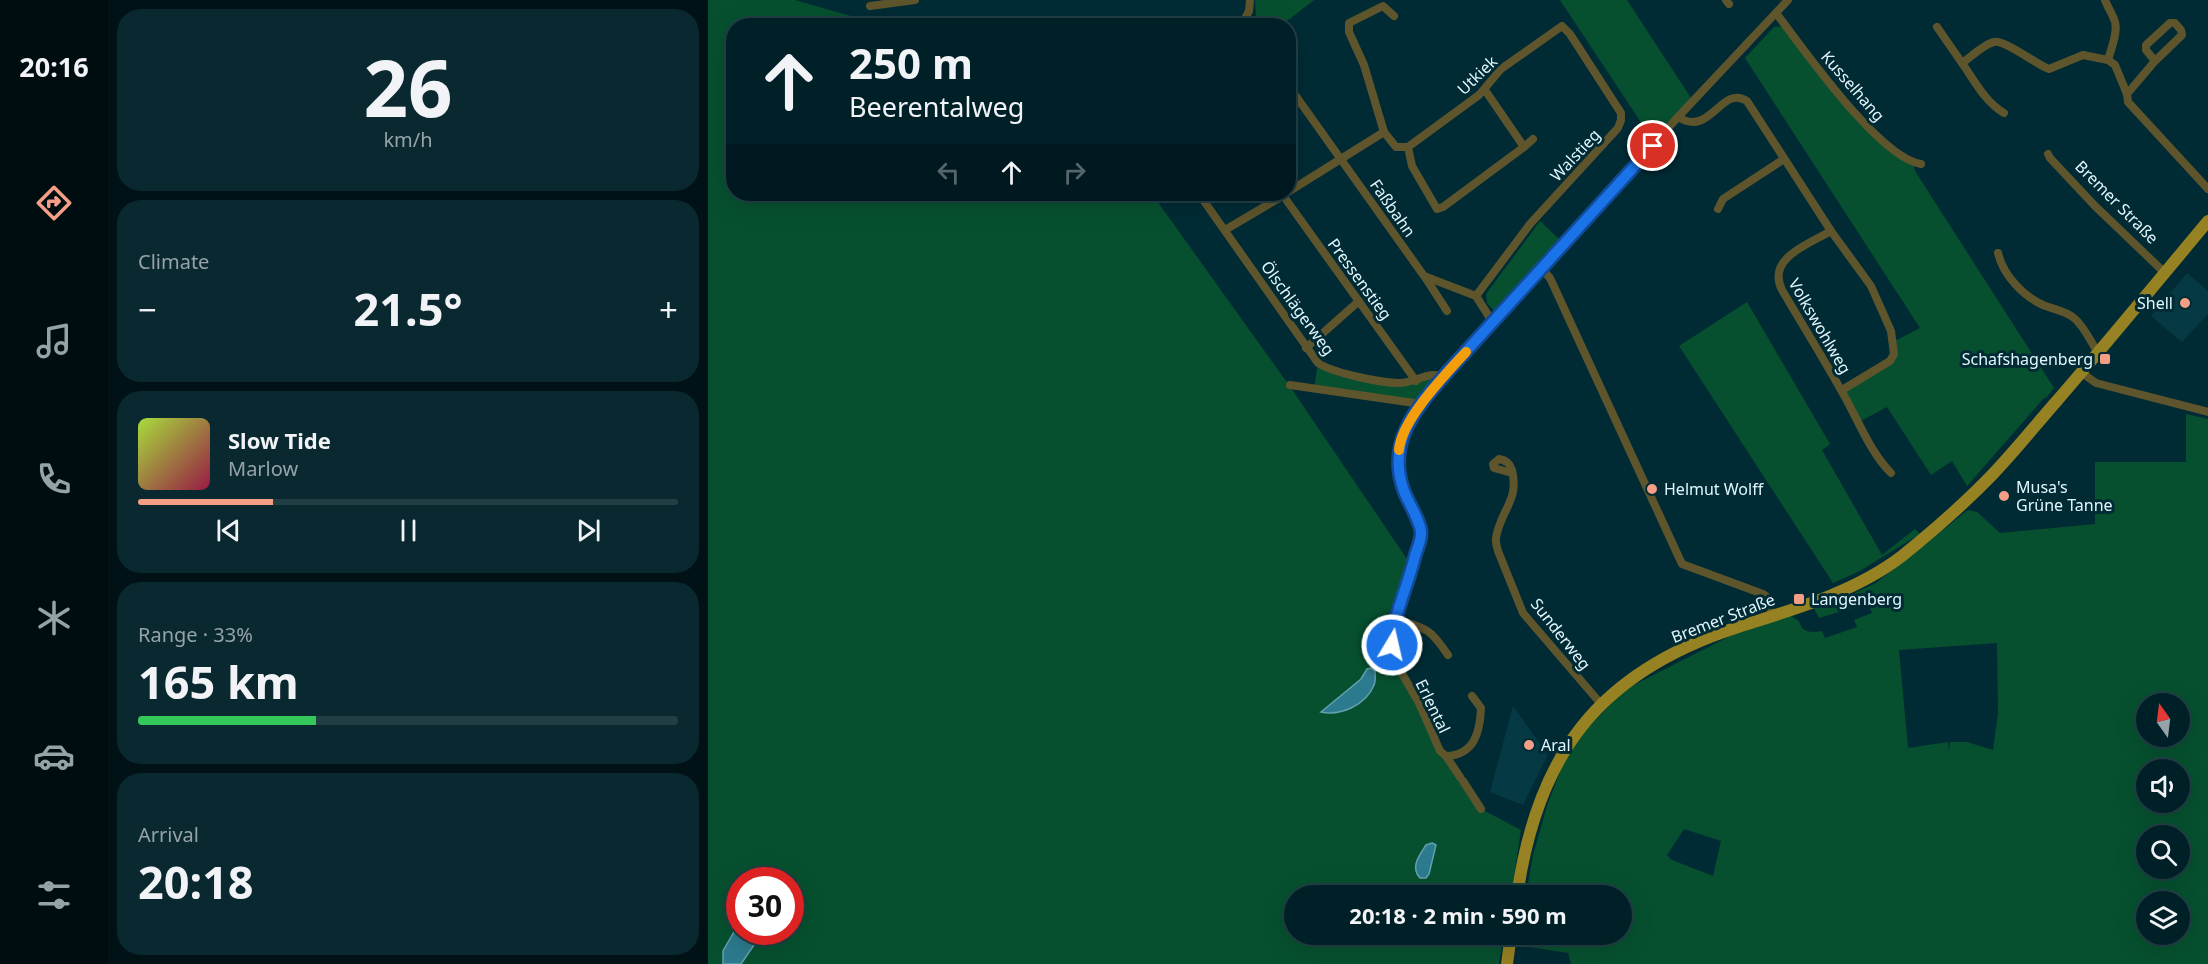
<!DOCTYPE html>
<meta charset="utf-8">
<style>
body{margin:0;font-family:"Noto Sans",sans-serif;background:#0a2830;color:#f1f3f6;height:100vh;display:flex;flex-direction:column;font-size:22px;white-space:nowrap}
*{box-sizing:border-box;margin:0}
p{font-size:20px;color:#95a3a8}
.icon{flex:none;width:33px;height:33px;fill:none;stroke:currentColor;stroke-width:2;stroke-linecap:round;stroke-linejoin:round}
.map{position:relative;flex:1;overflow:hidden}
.side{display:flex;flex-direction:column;gap:9px;padding:9px;background:#001216;width:600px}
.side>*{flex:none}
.guide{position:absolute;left:18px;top:18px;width:570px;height:183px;border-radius:24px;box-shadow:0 6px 24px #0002,0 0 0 2px #223e45;background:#002028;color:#f1f3f6;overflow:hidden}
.needle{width:39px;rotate:346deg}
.tools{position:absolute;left:1428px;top:693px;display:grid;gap:12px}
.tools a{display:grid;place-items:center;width:54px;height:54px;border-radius:50%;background:#002028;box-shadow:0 6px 24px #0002,0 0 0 2px #223e45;font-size:30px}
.speed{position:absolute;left:18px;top:867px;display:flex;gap:12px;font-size:30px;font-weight:700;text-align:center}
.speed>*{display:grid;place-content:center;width:78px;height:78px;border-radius:50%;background:#002028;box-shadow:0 6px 24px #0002,0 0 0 2px #223e45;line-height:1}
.speed .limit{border:9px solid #d22;background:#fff;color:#111}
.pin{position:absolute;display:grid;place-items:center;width:51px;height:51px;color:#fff;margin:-26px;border:3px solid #fff;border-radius:50%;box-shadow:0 2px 6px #0007}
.me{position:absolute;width:66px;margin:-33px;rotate:9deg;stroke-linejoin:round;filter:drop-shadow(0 0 4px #0008)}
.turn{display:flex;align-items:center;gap:21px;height:126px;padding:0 24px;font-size:27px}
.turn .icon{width:78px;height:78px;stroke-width:2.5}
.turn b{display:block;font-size:42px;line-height:51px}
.lanes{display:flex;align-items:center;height:57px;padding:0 24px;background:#0003;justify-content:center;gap:30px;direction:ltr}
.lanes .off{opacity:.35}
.big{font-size:45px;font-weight:700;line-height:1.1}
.side .tile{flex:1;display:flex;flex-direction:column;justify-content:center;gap:9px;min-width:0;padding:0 21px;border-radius:24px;background:#0a2830}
.side .dial{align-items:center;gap:0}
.dial b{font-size:78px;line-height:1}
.song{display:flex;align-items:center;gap:18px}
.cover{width:72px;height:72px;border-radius:9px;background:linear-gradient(135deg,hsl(80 70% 55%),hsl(340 70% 35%))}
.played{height:6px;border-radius:3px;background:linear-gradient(90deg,#f49e86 25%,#223e45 25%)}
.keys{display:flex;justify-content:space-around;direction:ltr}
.heat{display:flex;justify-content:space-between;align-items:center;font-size:33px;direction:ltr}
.charge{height:9px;border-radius:4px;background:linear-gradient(90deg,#34c759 33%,#223e45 0)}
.trip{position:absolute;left:576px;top:885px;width:348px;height:60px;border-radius:30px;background:#002028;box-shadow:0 6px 24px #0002,0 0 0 2px #223e45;font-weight:700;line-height:60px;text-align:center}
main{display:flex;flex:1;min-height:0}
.menu{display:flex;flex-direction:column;width:108px;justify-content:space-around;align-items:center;background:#000d10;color:#95a3a8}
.menu .icon{width:42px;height:42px}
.menu .on{color:#f49e86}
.menu b{font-size:27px;color:#f1f3f6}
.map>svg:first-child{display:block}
.built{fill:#053944}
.green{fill:#06502f;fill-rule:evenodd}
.water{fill:#2c7a8d;stroke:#63a0af;stroke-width:1.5}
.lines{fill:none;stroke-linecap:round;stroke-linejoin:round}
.street{stroke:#5e552c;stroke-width:8}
.primary{stroke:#968222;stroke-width:12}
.route-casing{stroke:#114b97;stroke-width:15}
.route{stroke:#1a73e8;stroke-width:10}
.slow{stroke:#f59e0b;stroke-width:10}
.poi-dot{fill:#f49e86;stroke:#002b35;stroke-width:2}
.labels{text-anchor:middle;stroke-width:6;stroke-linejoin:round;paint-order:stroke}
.street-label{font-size:16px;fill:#e2f7fd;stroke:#002b35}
.poi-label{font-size:16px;fill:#e2f7fd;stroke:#002b35;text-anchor:start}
</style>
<main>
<nav class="menu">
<b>20:16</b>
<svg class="icon on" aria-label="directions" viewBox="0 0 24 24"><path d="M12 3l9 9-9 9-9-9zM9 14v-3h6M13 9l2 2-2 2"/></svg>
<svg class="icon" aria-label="music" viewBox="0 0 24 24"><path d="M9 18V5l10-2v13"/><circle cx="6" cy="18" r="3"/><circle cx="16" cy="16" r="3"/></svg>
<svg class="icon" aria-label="phone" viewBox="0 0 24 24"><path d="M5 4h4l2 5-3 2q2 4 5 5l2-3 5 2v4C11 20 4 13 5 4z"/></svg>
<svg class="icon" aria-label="climate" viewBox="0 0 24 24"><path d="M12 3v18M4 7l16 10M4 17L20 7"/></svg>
<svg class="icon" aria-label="car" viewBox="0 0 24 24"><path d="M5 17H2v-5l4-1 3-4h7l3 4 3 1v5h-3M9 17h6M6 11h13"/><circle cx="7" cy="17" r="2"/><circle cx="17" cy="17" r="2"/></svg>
<svg class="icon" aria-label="filters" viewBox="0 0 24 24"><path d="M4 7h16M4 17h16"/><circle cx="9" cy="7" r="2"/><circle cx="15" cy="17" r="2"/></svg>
</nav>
<section class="side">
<div class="tile dial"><b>26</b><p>km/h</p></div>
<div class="tile"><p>Climate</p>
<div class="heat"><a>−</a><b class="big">21.5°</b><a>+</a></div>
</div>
<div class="tile">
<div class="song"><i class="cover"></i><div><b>Slow Tide</b><p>Marlow</p></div></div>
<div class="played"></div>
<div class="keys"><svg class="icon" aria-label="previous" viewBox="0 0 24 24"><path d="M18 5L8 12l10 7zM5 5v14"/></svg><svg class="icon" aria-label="pause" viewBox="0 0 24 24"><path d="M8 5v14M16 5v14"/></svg><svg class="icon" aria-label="next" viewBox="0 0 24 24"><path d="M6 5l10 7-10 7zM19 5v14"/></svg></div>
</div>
<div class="tile"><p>Range · 33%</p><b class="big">165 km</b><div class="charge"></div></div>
<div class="tile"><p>Arrival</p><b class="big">20:18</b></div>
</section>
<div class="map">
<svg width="1500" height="964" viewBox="0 0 1500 964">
<rect width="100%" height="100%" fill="#002b35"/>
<g class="built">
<path d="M1479 273 1500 291V314L1474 342 1443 316Z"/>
<path d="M805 706 840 755 815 805 782 792Z"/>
</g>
<g class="green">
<path d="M0 0H87L174 25 26 26V194H444L583 388 701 562 681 623 679 644 673 652 671 662 677 675 691 673 742 762 773 809 813 830 803 895 586 896V934L796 935 791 964H32L51 938 44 932H82V880H32C31 893 33 907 31 920 29 934 14 940 15 964H0ZM659 669 638 710 614 713 653 679Z"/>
<path d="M547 0H606L574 25H543L548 19Z"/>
<path d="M852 0H919L983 98 944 139Z"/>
<path d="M1078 26 1148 115 1205 163 1207 171 1346 388 1338 398H1336L1259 486 1244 461 1223 475 1179 407 1151 422 1134 390 1182 361 1185 342 1212 328 1037 58 1066 27Z"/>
<path d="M832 221 852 240 787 312 779 303 778 294Z"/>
<path d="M1039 302 1122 444 1114 450 1174 555 1207 529 1212 534 1150 572 1125 583 971 346Z"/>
<path d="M610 363 678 382 725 374 728 381 713 404 606 388Z"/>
<path d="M1478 414 1500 419V964H863L860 953 810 945 811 935 914 934V896L818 895 825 855 839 806 861 748 916 690 1028 633 1083 616 1091 621C1094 633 1103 633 1114 631L1117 638 1149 627 1146 620 1164 613 1160 603 1111 618 1106 608 1127 602 1168 583 1260 510 1269 512 1292 533 1387 524V462H1478ZM1289 643 1290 713 1285 750 1259 742H1242L1241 751 1240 742 1200 748 1191 650ZM1438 704H1472V736H1438ZM1438 770H1472V802H1438ZM976 829 1013 841 1005 876 964 860 959 855ZM1438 836H1472V868H1438ZM1438 902H1472V934H1438Z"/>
</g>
<g class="water">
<path d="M663 668 667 671C667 675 668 681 666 685 658 705 633 716 613 712L653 679 659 669Z"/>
<path d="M724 843 728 845 721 874 718 878H712C702 867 711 856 718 845Z"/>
<path d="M31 923 32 932H44L51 938 33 964H15V951Z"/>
</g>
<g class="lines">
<g class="street">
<path d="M1018 0 1021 4"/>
<path d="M1397 0C1400 8 1405 15 1407 22 1410 33 1403 49 1400 60"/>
<path d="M162 6 207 0"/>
<path d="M1068 13C1095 48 1171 158 1213 164"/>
<path d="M686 16 675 6 641 23V32L656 65 676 132 688 147H700L771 95 793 69 854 26 862 34 913 113V120L910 128 822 224 768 296"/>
<path d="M533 26 541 11 542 0"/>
<path d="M1229 27 1254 63"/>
<path d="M580 85 716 276 768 296 785 323"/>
<path d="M777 90 816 147 825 139"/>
<path d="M1419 94 1447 61 1438 50V45L1462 23H1467L1473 30 1474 35 1447 61"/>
<path d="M1296 113C1277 102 1266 80 1254 63 1263 57 1276 44 1286 42 1296 39 1329 65 1341 69L1375 55 1400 60 1407 65 1419 94 1420 102 1500 189"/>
<path d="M970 117C1003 138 1013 84 1039 101L1123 231 1163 286 1183 331 1186 354 1182 361 1134 390"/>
<path d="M700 147 704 166 729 209 735 207 816 147"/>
<path d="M1340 154 1342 158 1387 206 1457 273"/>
<path d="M580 192 676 132"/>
<path d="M491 194 610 363C625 373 673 383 691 383 706 383 722 370 736 377"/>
<path d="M574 194 708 381"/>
<path d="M1010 209 1015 199 1076 159"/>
<path d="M517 230 578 194"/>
<path d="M1123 231C1101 244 1058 258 1074 290 1094 324 1114 356 1133 390 1149 417 1161 451 1183 473"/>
<path d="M1290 253C1295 275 1315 296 1335 305 1345 309 1358 311 1366 318 1376 326 1383 342 1390 353"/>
<path d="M833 268 842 278 974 564 1055 594 1059 597 1064 616"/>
<path d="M717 277 739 311"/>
<path d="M598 348 651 301"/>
<path d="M1374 373 1388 383 1500 412"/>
<path d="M582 385 713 404"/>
<path d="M804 473 786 468 785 464 791 459C798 460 802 463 804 470 811 499 795 508 789 533 787 540 788 544 790 551L815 613 893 704"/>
<path d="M687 619C718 628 722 628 740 655"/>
<path d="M738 756C766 755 772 733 773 708L764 696"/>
<path d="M752 777 738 756 732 751 711 703 692 670 684 646 687 619 701 580 713 532 695 489 691 468V446L713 404 742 369 970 117 1080 0"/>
<path d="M755 781 773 809"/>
</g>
<g class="primary">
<path d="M809 896C829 755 890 673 1027 628 1083 610 1146 593 1194 556 1225 531 1256 504 1284 475 1306 452 1326 427 1347 403 1399 343 1449 282 1500 221"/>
<path d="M799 964 803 934"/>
</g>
</g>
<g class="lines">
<defs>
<path id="route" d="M684 645C685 615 700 586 707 556 709 549 713 541 713 534 714 524 700 502 696 491 677 440 711 405 742 369L945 146"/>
</defs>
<use href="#route" class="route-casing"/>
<use href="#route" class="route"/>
<path class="slow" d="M691 450C693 420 738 374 758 352"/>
</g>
<g class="poi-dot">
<circle cx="1477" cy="303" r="6"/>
<rect x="1391" y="353" width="12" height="12" rx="3"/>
<circle cx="944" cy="489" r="6"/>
<circle cx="1296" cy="496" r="6"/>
<rect x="1085" y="593" width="12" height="12" rx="3"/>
<circle cx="821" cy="745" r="6"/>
</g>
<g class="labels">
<g class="street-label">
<text transform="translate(769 75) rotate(-44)" y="6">Utkiek</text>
<text transform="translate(1145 86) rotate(49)" y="6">Kusselhang</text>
<text transform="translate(867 155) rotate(-47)" y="6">Walstieg</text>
<text transform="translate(1409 202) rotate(45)" y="6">Bremer Straße</text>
<text transform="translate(685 208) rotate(55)" y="6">Faßbahn</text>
<text transform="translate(652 279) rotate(54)" y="6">Pressenstieg</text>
<text transform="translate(590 308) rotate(54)" y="6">Ölschlägerweg</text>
<text transform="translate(1112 326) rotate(60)" y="6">Volkswohlweg</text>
<text transform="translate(1015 618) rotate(-21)" y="6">Bremer Straße</text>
<text transform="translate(853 634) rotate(52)" y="6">Sunderweg</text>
<text transform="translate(725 706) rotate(64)" y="6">Erlental</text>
</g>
<g class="poi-label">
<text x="1465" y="309" text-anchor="end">Shell</text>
<text x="1385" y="365" text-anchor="end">Schafshagenberg</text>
<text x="1308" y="493">Musa's<tspan x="1308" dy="18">Grüne Tanne</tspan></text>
<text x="956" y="495">Helmut Wolff</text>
<text x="1103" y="605">Langenberg</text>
<text x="833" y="751">Aral</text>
</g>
</g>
</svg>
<div class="tools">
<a><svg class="needle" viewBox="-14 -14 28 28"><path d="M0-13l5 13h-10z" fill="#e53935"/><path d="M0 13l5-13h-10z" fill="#95a3a8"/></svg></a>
<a><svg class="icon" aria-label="sound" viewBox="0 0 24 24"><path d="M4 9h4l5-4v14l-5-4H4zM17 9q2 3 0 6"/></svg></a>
<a><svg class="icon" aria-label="search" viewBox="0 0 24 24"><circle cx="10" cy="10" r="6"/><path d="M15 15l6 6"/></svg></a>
<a><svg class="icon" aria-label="layers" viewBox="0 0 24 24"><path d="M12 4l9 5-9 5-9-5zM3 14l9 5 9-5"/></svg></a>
</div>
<div class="speed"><div class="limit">30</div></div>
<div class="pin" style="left:945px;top:146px;background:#d93025"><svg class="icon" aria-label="arrive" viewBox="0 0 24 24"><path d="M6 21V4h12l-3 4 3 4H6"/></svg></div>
<svg class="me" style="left:684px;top:645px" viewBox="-20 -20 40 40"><circle r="17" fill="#1a73e8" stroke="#fff" stroke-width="3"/><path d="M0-11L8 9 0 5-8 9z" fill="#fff"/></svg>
<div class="trip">20:18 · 2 min · 590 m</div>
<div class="guide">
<div class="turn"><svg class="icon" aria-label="ahead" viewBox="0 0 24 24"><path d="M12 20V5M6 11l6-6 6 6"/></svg><div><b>250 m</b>Beerentalweg</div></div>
<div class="lanes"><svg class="icon off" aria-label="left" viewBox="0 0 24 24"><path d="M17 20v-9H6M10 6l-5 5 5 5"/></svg><svg class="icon" aria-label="ahead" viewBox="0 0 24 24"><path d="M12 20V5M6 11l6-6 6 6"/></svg><svg class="icon off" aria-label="right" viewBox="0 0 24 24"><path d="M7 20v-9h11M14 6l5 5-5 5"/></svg></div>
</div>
</div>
</main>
